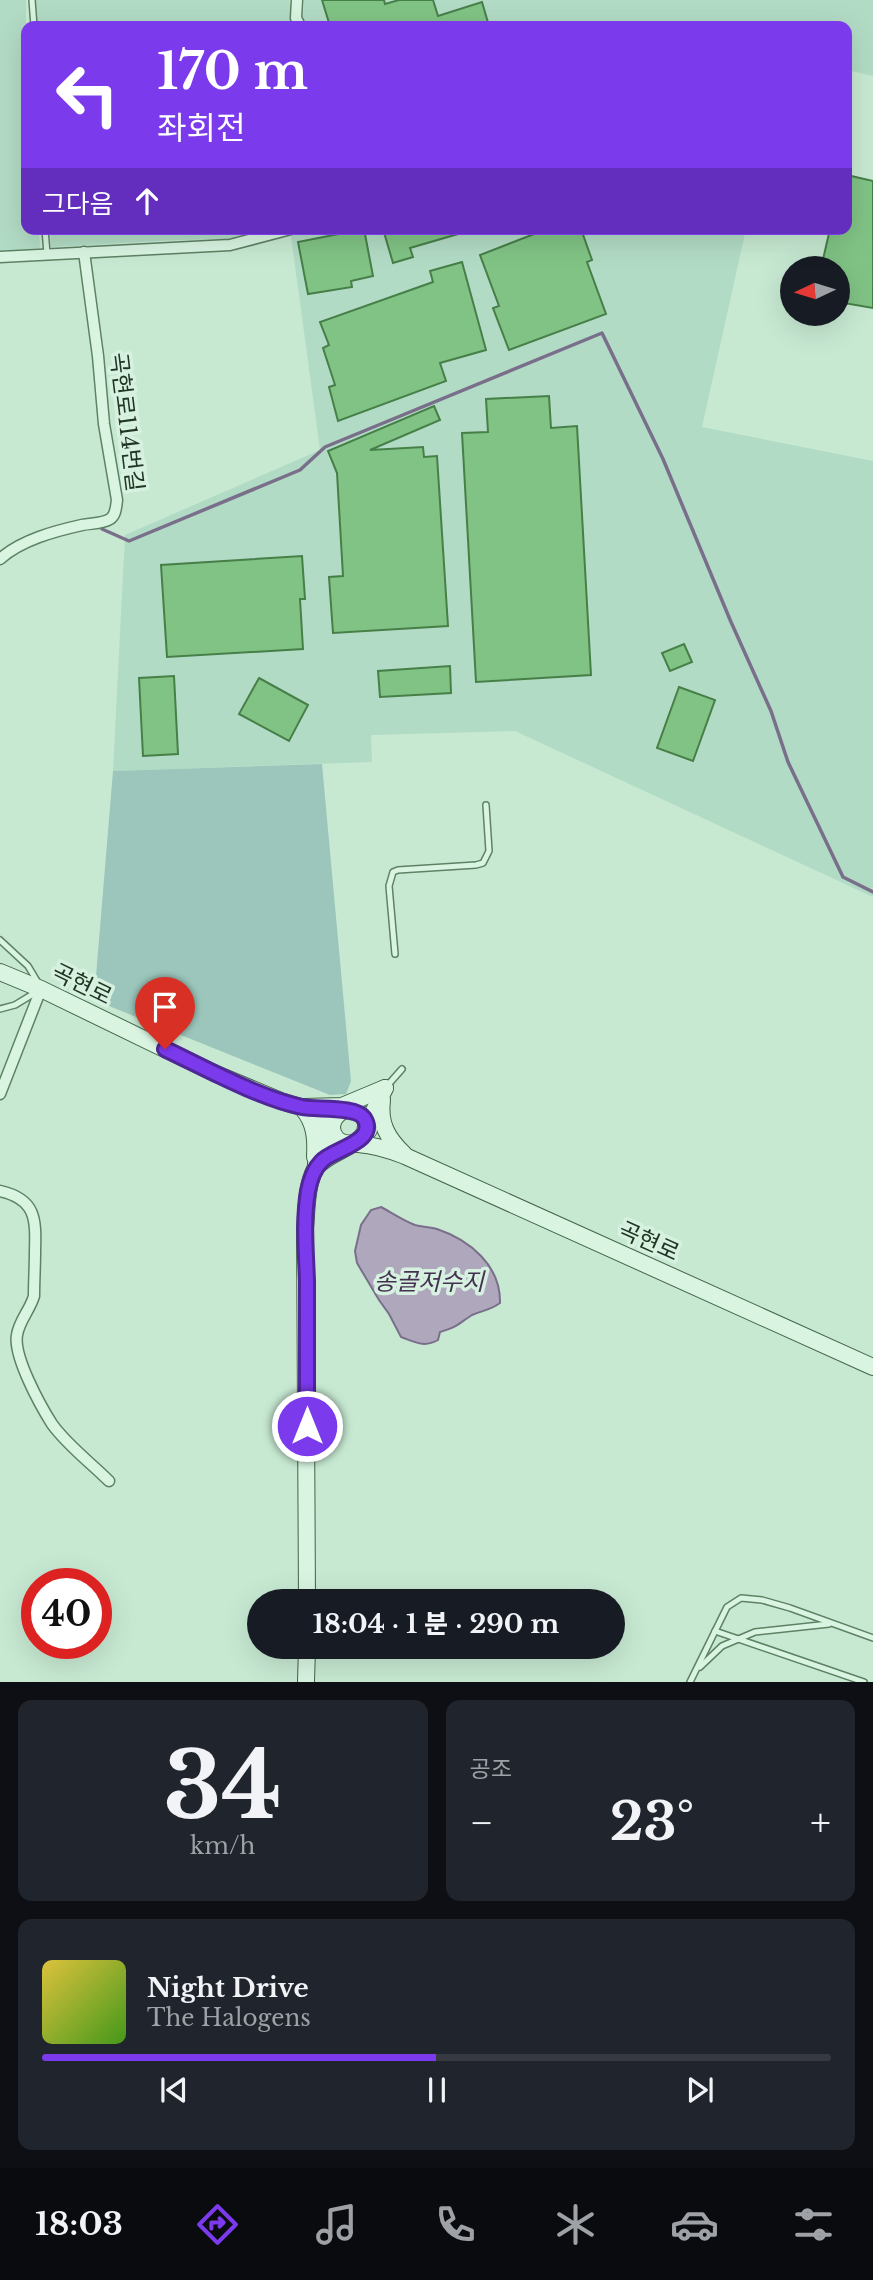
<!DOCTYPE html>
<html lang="ko">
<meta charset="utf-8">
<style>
body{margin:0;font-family:"Libre Baskerville","Noto Sans KR",serif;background:#20242c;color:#f1f3f6;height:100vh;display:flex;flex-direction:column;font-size:26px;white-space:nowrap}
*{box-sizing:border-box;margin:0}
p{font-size:23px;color:#9ea1a6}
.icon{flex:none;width:38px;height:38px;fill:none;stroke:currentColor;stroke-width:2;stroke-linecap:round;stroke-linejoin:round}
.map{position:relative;height:1682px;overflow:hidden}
.side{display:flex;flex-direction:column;gap:18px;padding:18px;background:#0d0f14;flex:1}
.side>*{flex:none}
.guide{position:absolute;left:21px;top:21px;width:831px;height:214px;border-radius:14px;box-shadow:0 7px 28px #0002;background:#7c3aed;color:#fff;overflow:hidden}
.needle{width:46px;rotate:266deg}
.buttons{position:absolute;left:780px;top:256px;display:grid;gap:14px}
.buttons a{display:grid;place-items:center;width:70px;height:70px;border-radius:50%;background:#171b24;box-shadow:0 7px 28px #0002;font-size:35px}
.speed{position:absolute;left:21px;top:1568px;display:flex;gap:14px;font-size:35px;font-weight:700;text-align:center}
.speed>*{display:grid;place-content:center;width:91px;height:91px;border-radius:50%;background:#171b24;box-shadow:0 7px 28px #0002;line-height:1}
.speed .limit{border:10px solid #d22;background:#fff;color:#111}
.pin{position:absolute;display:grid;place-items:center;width:60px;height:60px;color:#fff;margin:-72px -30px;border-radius:50% 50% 50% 0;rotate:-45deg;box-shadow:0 0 7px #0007}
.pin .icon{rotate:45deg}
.me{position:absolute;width:77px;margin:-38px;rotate:0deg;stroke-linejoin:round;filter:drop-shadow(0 0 5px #0008)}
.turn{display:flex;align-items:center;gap:24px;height:147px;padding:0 21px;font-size:32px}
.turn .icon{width:91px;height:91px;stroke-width:2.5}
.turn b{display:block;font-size:49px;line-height:60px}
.then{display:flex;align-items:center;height:66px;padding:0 21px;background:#0003;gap:14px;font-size:26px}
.big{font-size:52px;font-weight:800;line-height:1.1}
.side .card{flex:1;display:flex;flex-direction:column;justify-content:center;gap:10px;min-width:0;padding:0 24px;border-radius:14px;background:#20242c}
.side .dial{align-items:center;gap:0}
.dial b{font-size:91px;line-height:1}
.song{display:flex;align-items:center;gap:21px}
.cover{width:84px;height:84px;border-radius:10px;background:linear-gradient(135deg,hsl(50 70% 55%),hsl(100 70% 35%))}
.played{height:7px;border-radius:4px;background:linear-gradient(90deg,#7c3aed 50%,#363941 50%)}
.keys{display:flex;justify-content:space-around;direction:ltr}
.heat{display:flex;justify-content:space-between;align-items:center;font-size:38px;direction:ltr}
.side .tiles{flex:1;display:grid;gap:18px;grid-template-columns:1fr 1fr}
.card:last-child{grid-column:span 2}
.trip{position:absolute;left:247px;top:1589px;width:378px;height:70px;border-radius:35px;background:#171b24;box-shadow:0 7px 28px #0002;font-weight:800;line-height:70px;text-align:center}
.dock{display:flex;height:112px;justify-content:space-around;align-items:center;background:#090b0e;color:#9ea1a6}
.dock .icon{width:49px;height:49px}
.dock .active{color:#7c3aed}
.dock b{font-size:32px;color:#f1f3f6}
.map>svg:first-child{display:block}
.farmland{fill:#b2dbc5}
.green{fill:#9cc6bb}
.water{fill:#afa8bd;stroke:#7a6f8b;stroke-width:2}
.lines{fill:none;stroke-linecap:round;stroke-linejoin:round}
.stream{stroke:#7a6f8b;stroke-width:3.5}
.building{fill:#81c385;stroke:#477f49;stroke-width:2}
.lane-casing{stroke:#5e8264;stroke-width:8}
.street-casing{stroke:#5e8264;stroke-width:13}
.secondary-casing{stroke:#426446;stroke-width:18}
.lane{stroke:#d9f5e2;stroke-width:5}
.street{stroke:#d9f5e2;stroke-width:10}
.secondary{stroke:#d9f5e2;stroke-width:16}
.route-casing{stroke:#51269a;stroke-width:18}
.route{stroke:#7c3aed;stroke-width:12}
.labels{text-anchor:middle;stroke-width:7;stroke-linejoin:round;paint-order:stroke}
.street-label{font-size:23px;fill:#203523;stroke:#d6f1df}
.water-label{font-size:24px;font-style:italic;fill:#443152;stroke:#d6f1df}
</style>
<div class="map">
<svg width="873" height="1682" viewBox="0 0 873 1682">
<rect width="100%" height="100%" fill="#c7e9d2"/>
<g class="farmland">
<path d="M0 0H26V229H39L40 248 0 251Z"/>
<path d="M35 0H289L296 26H36Z"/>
<path d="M304 0H873V76L847 70V26H307L303 17Z"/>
<path d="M50 229H265L233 239 177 240 51 247Z"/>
<path d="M322 229H746L702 427 873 461V897L515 731 371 735 372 762 113 771 125 535 320 450 291 236Z"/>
</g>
<path class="green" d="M322 764 351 1081 346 1094 330 1095 94 1000 113 771Z"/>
<path class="water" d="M381 1207C392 1213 404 1221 415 1225 422 1227 430 1227 437 1229 470 1240 501 1266 500 1303 489 1311 483 1310 472 1315 458 1324 458 1327 440 1332L438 1340C424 1348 415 1342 401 1337L389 1314 379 1300 357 1263 355 1251 361 1225 371 1210Z"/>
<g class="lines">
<path class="stream" d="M102 529 129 541 300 470 325 447 602 333 663 459 731 622 771 711 788 762 843 877 873 892"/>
</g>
<g class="building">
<path d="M322 0H384L385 4 399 0H433L438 16 482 2 489 26H330Z"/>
<path d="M847 175 873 181V308L838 302V268H821L830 229H847Z"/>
<path d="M364 229 373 276 351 281 352 287 308 294 298 242Z"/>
<path d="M383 229H464L465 232 410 248 413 257 393 263Z"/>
<path d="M547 229H581L592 260 587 262 606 314 509 350 493 308 499 306 480 255Z"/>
<path d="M462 262 486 350 440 363 446 381 338 421 329 387 335 385 323 348 329 345 320 322 433 282 430 271Z"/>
<path d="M549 396 551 428 577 426 591 675 476 682 462 433 488 432 486 399Z"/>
<path d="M434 406 440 420 370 450 423 447 424 457 437 456 448 626 333 633 329 577 343 576 337 473 328 451Z"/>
<path d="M302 556 305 599H300L303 649 167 657 161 565Z"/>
<path d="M684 644 692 662 670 671 662 653Z"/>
<path d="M450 666 451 693 380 697 378 671Z"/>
<path d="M174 676 178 754 143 756 139 678Z"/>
<path d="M259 678 308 705 289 741 239 714Z"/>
<path d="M679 687 715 700 693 761 657 748Z"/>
</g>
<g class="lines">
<defs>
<g id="lane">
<path d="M32 0 34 26"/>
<path d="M45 229 47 254"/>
<path d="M0 940 28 966 37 981"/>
<path d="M395 954 389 886 393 872 398 870 476 865 483 863 489 851 486 805"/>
<path d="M0 1009 15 1005 38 991"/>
<path d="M387 1086 402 1069"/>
<path d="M715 1631 864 1682"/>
<path d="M700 1667 722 1646 755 1632 829 1624"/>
<path d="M690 1682 727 1607 741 1598 762 1600 790 1608 873 1638"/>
</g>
<g id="street">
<path d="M297 0 296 18 300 26"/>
<path d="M0 257 230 245 291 229"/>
<path d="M0 559C21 540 55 531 82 525 91 523 102 524 110 519 116 515 116 507 117 500L104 424 98 356 84 252"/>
<path d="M0 1094 41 989"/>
<path d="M0 1191C36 1199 36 1219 35 1251 35 1266 34 1281 34 1296 30 1310 19 1321 17 1335 13 1356 40 1405 52 1424 67 1445 91 1463 109 1481"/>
</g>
<g id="secondary">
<path d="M0 972 41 989 214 1073 281 1101 301 1107 316 1115 332 1129 326 1138 316 1164"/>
<path d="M382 1100C379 1123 387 1138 404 1154"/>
<path d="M304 1107 342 1106 385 1088"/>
<path d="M303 1109C315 1123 316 1139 315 1157"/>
<path d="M369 1130 366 1127 385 1088"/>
<path d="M307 1601 305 1228C307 1209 306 1187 315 1169 326 1151 375 1144 365 1120 363 1115 358 1111 353 1110 337 1107 325 1127 337 1139 343 1145 350 1143 358 1144 374 1145 390 1150 405 1156L873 1367"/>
<path d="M306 1682 307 1647"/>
</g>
</defs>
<use href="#lane" class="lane-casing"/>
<use href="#street" class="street-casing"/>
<use href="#secondary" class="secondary-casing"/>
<use href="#lane" class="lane"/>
<use href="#street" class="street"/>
<use href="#secondary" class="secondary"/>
</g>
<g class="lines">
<defs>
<path id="route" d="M165 1049C205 1068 259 1098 302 1107 317 1110 356 1106 364 1118 379 1142 332 1149 321 1162 314 1169 310 1181 308 1191 303 1221 306 1251 307 1281 307 1329 307 1378 307 1426"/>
</defs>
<use href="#route" class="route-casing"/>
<use href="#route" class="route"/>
</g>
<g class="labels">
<g class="street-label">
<text transform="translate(127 422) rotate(83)" y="8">곡현로114번길</text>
<text transform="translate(82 984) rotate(26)" y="8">곡현로</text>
<text transform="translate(649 1241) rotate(24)" y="8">곡현로</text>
</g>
<g class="water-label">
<text x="429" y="1290">송골저수지</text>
</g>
</g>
</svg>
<div class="buttons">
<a><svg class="needle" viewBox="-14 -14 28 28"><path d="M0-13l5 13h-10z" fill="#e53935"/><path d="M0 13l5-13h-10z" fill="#9ea1a6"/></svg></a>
</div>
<div class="speed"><div class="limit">40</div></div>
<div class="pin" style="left:165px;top:1049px;background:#d93025"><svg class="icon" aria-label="arrive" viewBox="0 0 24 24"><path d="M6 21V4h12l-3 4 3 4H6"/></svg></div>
<svg class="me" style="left:307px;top:1426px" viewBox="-20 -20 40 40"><circle r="17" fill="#7c3aed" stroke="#fff" stroke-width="3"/><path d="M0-11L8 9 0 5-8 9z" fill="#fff"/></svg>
<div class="trip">18:04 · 1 분 · 290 m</div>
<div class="guide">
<div class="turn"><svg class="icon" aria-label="left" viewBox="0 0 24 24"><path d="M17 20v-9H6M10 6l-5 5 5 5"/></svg><div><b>170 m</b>좌회전</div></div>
<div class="then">그다음<svg class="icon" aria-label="ahead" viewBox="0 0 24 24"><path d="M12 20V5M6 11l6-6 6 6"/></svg></div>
</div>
</div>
<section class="side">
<div class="tiles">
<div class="card dial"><b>34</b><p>km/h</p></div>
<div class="card"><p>공조</p>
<div class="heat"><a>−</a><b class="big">23°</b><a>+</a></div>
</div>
<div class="card">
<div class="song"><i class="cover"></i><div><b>Night Drive</b><p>The Halogens</p></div></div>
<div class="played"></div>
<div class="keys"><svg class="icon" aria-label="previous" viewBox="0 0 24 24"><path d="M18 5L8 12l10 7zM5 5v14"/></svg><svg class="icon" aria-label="pause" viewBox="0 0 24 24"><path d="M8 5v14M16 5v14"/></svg><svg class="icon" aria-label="next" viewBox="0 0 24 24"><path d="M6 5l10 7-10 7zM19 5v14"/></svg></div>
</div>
</div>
</section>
<nav class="dock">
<b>18:03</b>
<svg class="icon active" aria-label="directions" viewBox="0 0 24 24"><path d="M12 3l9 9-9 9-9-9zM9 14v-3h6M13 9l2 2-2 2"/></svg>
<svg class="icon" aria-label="music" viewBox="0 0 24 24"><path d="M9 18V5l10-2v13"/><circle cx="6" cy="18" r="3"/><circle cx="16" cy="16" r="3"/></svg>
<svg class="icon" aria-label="phone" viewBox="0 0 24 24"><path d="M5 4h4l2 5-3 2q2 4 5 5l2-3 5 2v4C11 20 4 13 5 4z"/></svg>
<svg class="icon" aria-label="climate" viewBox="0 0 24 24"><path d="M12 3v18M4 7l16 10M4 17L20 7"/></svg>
<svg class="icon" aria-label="car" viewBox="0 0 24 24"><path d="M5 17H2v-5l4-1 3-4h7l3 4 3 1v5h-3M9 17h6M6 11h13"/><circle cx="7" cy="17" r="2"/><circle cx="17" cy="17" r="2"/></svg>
<svg class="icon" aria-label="filters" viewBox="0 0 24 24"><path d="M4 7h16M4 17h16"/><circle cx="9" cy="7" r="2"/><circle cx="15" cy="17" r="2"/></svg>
</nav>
